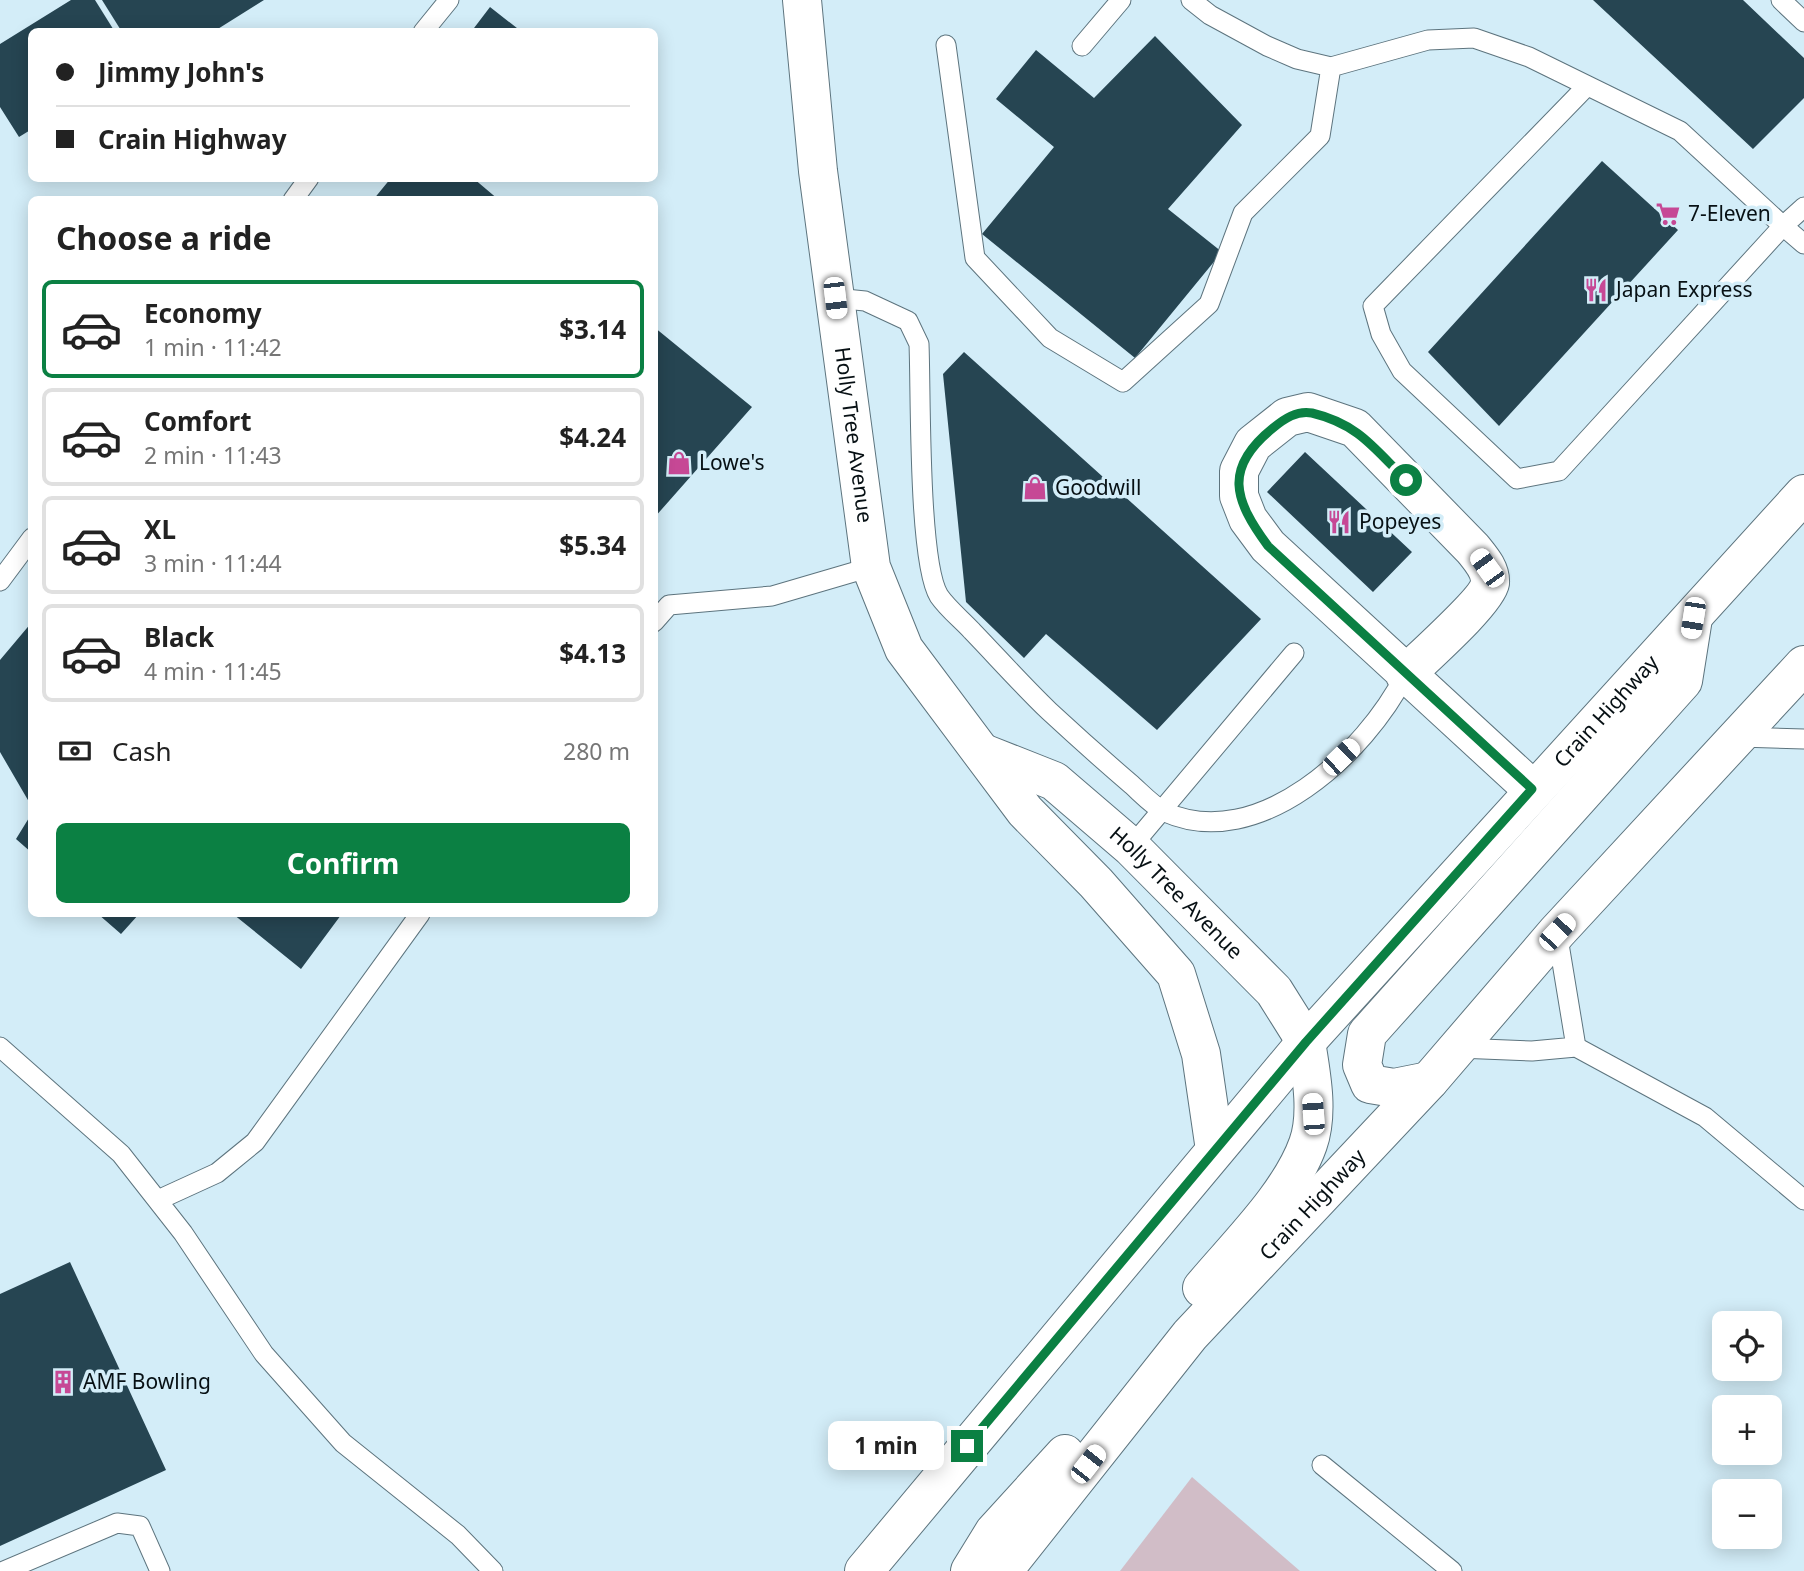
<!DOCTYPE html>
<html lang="en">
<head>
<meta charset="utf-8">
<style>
	:root { --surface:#fff; --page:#f2f2f2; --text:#222; --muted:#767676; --line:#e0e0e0; --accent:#0b8043 }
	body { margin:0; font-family:"Noto Sans",sans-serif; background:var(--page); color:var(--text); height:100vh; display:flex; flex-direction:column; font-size:26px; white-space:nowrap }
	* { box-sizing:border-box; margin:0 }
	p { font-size:23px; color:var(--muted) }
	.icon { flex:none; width:38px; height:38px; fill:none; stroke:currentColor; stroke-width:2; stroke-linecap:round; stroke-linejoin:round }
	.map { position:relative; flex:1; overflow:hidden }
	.drawer { position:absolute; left:28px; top:196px; width:630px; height:721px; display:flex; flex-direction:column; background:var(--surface); border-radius:10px; box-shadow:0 4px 18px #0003 }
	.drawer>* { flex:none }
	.guide { position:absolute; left:28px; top:28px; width:630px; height:154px; border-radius:10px; box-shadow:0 4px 18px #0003; display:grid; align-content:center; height:154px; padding:0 28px; background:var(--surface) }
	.fabs { position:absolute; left:1712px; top:1311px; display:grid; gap:14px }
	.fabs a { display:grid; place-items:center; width:70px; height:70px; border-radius:10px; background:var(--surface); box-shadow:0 4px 18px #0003; font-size:35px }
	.end { position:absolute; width:32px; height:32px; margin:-16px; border:9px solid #0b8043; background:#fff; box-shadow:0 0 0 4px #fff }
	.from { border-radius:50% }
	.bubble { position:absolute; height:49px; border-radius:10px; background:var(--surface); box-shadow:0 4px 18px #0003; font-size:23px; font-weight:700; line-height:49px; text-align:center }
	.car { position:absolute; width:21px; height:42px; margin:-21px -10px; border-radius:9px; box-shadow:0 0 5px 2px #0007; background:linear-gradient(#fff 24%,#345 0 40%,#fff 0 76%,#345 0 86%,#fff 0) }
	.guide b { display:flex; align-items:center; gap:24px; height:66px; font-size:26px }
	.guide b+b { border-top:2px solid var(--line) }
	.guide i { width:18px; height:18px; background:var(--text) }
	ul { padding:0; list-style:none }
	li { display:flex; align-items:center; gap:21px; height:98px; margin:0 14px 10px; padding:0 14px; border:4px solid var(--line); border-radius:10px }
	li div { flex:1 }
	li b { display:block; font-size:26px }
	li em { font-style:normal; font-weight:700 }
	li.active { border-color:var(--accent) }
	li>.icon { width:63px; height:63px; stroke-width:1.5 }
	h2 { padding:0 28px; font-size:32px; line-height:84px }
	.pay { display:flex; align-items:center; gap:18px; height:77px; padding:0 28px; font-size:26px }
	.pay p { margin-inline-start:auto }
	.primary-button { display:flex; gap:14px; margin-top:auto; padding:14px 28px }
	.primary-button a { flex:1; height:80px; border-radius:10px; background:var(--accent); color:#fff; font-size:28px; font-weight:700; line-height:80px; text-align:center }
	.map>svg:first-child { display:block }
	.green { fill:#d1bdc7 }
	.building { fill:#264552 }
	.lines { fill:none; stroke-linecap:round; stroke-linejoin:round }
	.service-casing { stroke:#5d747e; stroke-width:21 }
	.minor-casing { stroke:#5d747e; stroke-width:40 }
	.tertiary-casing { stroke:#5d747e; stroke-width:40 }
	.trunk-casing { stroke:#5d747e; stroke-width:40 }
	.service { stroke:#fff; stroke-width:19 }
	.minor { stroke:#fff; stroke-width:38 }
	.tertiary { stroke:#fff; stroke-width:38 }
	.trunk { stroke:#fff; stroke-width:38 }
	.route { stroke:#0b8043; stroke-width:9 }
	.labels { text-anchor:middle; stroke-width:7; stroke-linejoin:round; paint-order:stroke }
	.poi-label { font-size:21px; fill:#071014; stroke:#d3edf8; text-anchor:start }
	.street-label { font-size:21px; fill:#071014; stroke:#d3edf8 }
</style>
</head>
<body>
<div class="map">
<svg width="1804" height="1571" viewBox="0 0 1804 1571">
	<rect width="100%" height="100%" fill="#d3edf8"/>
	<!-- green -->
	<path class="green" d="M1192,1477L1300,1571H1120Z"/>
	<!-- building -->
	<path class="building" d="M71,0H95L115,32H32V129L19,137L0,107V44Z
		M102,0H264L213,32H122Z
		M1593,0H1743L1804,58V98L1753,149Z
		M490,7L522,32H471Z
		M1155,36L1242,125L1168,209L1222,252L1135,358L982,234L1054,147L996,99L1036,50L1094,98Z
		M1602,161L1678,230L1499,426L1428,352Z
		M391,178H473L499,200H373Z
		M654,327L752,407L654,518Z
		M964,352L1261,619L1157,730L1046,634L1024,658L966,602L943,374Z
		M1305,452L1412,552L1373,592L1267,492Z
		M32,622V807L0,752V660Z
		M32,813V853L16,839Z
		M98,914H139L121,934Z
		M233,914H339L341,915L301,969Z
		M70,1262L166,1470L0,1546V1294Z"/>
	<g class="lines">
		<!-- service casing -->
		<g class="service-casing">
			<path id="service" d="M1191,0L1210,15L1267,46L1297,59L1331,67L1428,40L1474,38L1529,57L1680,131L1783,226L1559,471L1517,479L1402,371L1381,334L1373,306L1587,86
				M1781,0L1804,22
				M423,32L449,0
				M946,45L975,258L1050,338L1123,382L1209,304L1243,213L1320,136L1331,67
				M1082,46L1121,0
				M293,200L309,178
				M1804,207L1783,226L1804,244
				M835,298L865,301L908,321L919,344C921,392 918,562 939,596C948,609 962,620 972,631C998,658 1022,685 1049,711C1076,736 1104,761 1132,785C1142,794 1153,806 1165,812C1259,854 1366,752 1405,675
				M0,581L32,538
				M654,622L669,605L772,596L871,567
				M1739,737L1804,739
				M1131,847L1294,653
				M1557,932L1576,1047
				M0,1047L121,1154L183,1233L264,1354L343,1443L458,1535L493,1571
				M1458,1048L1532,1051L1576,1047L1705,1117L1804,1200
				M158,1200L217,1173L255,1142L420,914
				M1322,1465L1452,1571
				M4,1571L117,1523L140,1526L160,1571"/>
		</g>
		<!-- minor casing -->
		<g class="minor-casing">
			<path id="minor" d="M1405,675C1421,659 1487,601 1490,583C1491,570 1481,559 1473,549L1355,428L1308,412L1287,417L1253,444L1239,471V496L1248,519L1268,546L1532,789"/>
		</g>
		<!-- tertiary casing -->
		<g class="tertiary-casing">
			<g id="tertiary">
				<path id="s1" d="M802,0L818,171L871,567L904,649L1025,811L1096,883L1176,974L1201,1054L1215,1150"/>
				<path id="s2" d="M983,753L1054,781L1131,847L1274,991L1306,1042"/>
			</g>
		</g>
		<!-- trunk casing -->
		<g class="trunk-casing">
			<g id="trunk">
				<path d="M1429,1081L1394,1088L1370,1084L1362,1065L1367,1034L1683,681L1693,618"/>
				<path d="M1202,1288C1236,1247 1290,1195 1308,1144C1319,1113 1311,1073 1306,1042"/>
				<path id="s3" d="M864,1571L1306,1042L1804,494"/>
				<path d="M970,1571L994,1532L1065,1454"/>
				<path id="s4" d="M1003,1571L1190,1335L1429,1081L1557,932L1804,665"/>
			</g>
		</g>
		<!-- service -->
		<use href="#service" class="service"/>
		<!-- minor -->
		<use href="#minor" class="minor"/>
		<!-- tertiary -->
		<use href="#tertiary" class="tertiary"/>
		<!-- trunk -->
		<use href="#trunk" class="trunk"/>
	</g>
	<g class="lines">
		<!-- route -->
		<path class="route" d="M967,1446L1306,1042L1532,789L1268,546C1234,500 1223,468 1273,428C1284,419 1297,410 1312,413C1358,424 1374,448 1406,480"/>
	</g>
	<!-- icons -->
	<defs>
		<g id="supermarket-bare" transform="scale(1.89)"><path d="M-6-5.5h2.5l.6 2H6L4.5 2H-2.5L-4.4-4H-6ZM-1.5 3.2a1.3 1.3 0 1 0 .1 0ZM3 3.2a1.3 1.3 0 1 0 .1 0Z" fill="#c64895" stroke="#d3edf8" stroke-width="2.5" paint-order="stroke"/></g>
		<g id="restaurant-bare" transform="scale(1.89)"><path d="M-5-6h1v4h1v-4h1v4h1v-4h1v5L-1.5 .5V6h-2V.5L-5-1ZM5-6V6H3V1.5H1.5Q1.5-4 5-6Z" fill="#c64895" stroke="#d3edf8" stroke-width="2.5" paint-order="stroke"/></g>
		<g id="shop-bare" transform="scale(1.89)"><path d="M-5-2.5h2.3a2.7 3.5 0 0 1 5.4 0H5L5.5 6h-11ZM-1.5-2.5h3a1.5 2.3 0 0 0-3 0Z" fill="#c64895" stroke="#d3edf8" stroke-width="2.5" paint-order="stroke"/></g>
		<g id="building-bare" transform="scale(1.89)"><path d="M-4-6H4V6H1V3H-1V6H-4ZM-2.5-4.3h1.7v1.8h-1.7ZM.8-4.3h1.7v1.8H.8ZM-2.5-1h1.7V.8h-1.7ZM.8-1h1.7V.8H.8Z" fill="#c64895" stroke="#d3edf8" stroke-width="2.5" paint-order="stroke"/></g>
	</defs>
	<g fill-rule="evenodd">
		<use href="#supermarket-bare" x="1668" y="214"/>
		<use href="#restaurant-bare" x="1596" y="290"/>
		<use href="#shop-bare" x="679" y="463"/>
		<use href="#shop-bare" x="1035" y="488"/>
		<use href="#restaurant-bare" x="1339" y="522"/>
		<use href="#building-bare" x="63" y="1382"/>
	</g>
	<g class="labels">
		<!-- poi labels -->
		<g class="poi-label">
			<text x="1688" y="221">7-Eleven</text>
			<text x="1616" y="297">Japan Express</text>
			<text x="699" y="470">Lowe's</text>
			<text x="1055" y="495">Goodwill</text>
			<text x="1359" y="529">Popeyes</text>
			<text x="83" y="1389">AMF Bowling</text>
		</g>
		<!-- street labels -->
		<g class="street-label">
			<text dy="7" stroke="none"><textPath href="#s1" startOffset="438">Holly Tree Avenue</textPath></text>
			<text dy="7" stroke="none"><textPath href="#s3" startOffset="1136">Crain Highway</textPath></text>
			<text dy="7" stroke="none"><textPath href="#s2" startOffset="242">Holly Tree Avenue</textPath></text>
			<text dy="7" stroke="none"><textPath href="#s4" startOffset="480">Crain Highway</textPath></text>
		</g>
	</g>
</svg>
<div class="fabs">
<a><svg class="icon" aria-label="locate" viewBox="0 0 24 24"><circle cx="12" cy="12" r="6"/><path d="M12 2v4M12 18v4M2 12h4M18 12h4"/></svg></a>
<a>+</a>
<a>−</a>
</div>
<i class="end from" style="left:1406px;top:480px"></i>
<i class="end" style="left:967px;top:1446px"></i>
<div class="bubble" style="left:828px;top:1421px;width:116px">1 min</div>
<i class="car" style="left:835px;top:298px;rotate:173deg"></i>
<i class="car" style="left:1487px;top:568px;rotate:324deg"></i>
<i class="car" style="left:1693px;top:618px;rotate:189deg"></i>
<i class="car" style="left:1341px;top:757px;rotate:46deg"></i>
<i class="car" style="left:1557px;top:932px;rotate:43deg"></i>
<i class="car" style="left:1313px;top:1114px;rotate:356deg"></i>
<i class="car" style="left:1088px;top:1464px;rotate:38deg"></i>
<div class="guide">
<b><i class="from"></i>Jimmy John's</b>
<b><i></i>Crain Highway</b>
</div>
<section class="drawer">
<h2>Choose a ride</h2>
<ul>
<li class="active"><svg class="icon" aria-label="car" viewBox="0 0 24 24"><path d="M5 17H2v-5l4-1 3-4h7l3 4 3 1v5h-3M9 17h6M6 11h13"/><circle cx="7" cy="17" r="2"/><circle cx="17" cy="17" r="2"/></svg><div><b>Economy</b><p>1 min · 11:42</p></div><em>$3.14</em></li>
<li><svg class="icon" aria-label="car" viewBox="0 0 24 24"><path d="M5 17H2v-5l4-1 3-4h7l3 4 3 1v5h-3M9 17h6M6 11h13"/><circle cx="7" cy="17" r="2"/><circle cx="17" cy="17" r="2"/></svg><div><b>Comfort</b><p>2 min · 11:43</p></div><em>$4.24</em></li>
<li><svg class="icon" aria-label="car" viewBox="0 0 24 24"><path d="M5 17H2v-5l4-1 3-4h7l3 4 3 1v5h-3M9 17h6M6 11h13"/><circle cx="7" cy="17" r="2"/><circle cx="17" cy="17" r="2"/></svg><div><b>XL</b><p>3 min · 11:44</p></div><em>$5.34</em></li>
<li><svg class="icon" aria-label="car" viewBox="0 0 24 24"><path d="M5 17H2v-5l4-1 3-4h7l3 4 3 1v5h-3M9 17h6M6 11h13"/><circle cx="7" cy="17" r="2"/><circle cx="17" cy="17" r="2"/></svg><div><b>Black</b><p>4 min · 11:45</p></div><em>$4.13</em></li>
</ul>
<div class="pay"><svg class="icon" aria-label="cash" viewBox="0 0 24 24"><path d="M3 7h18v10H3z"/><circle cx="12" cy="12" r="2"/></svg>Cash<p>280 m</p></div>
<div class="primary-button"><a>Confirm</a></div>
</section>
</div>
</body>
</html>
